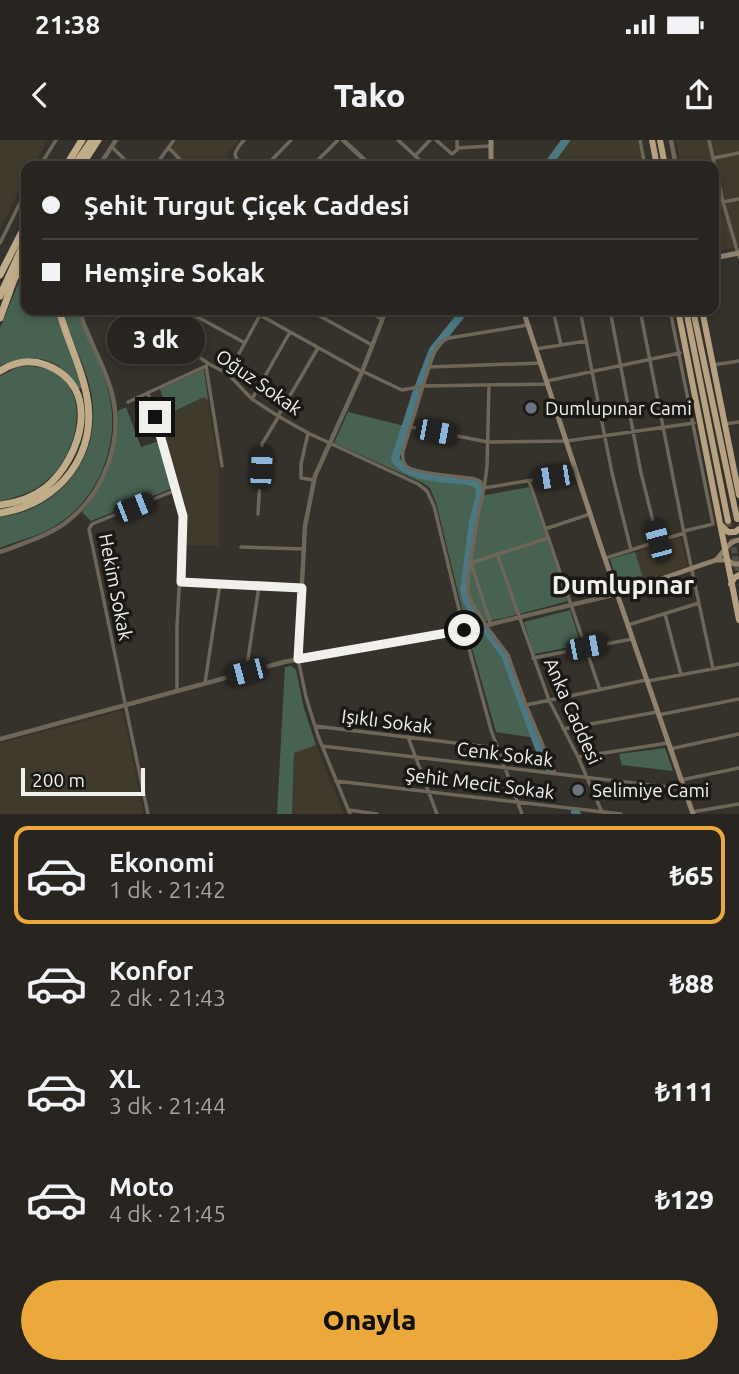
<!DOCTYPE html>
<html lang="tr">
<head>
<meta charset="utf-8">
<style>
	:root { --surface:#282520; --page:#34312d; --text:#f1f3f6; --muted:#a5a5a5; --line:#44423e; --accent:#eca93b }
	body { margin:0; font-family:Ubuntu,sans-serif; background:var(--page); color:var(--text); height:100vh; display:flex; flex-direction:column; font-size:26px; white-space:nowrap }
	* { box-sizing:border-box; margin:0 }
	p { font-size:23px; color:var(--muted) }
	.icon { flex:none; width:38px; height:38px; fill:none; stroke:currentColor; stroke-width:2; stroke-linecap:round; stroke-linejoin:round }
	.map { position:relative; height:674px; overflow:hidden }
	.details { display:flex; flex-direction:column; background:var(--surface); flex:1 }
	.details>* { flex:none }
	.top-card { position:absolute; left:21px; top:21px; width:698px; height:154px; border-radius:14px; box-shadow:0 4px 10px #0003,0 0 0 2px var(--line); display:grid; align-content:center; height:154px; padding:0 21px; background:var(--surface) }
	.scale { position:absolute; left:21px; bottom:18px; width:124px; box-sizing:border-box; padding-left:7px; border:4px solid #f2f0ec; border-top:0; font-size:19px; line-height:24px; white-space:nowrap; color:#f2f0ec; -webkit-text-stroke:5px #1b1916; paint-order:stroke }
	.end { position:absolute; width:32px; height:32px; margin:-16px; border:9px solid #f2f0ec; background:#111; box-shadow:0 0 0 4px #111 }
	.from { border-radius:50% }
	.bubble { position:absolute; height:49px; border-radius:24px; background:var(--surface); box-shadow:0 4px 10px #0003,0 0 0 2px var(--line); font-size:23px; font-weight:800; line-height:49px; text-align:center }
	.car { position:absolute; width:21px; height:42px; margin:-21px -10px; border-radius:9px; box-shadow:0 0 5px 2px #0007; background:linear-gradient(#222 24%,#8ab4d8 0 40%,#222 0 76%,#8ab4d8 0 86%,#222 0) }
	.top-card b { display:flex; align-items:center; gap:24px; height:66px; font-size:26px }
	.top-card b+b { border-top:2px solid var(--line) }
	.top-card i { width:18px; height:18px; background:var(--text) }
	ul { padding:12px 0 0; list-style:none }
	li { display:flex; align-items:center; gap:21px; height:98px; margin:0 14px 10px; padding:0 7px; border:4px solid transparent; border-radius:14px }
	li div { flex:1 }
	li b { display:block; font-size:26px }
	li em { font-style:normal; font-weight:800 }
	li.current { border-color:var(--accent) }
	li>.icon { width:63px; height:63px; stroke-width:1.5 }
	.primary-button { display:flex; gap:14px; margin-top:auto; padding:14px 21px }
	.primary-button a { flex:1; height:80px; border-radius:42px; background:var(--accent); color:#111; font-size:28px; font-weight:800; line-height:80px; text-align:center }
	.status { display:flex; justify-content:space-between; align-items:center; height:49px; padding:0 35px; background:var(--surface); direction:ltr }
	.status svg { height:19px; fill:currentColor }
	header { display:flex; justify-content:space-between; align-items:center; height:91px; padding:0 21px; background:var(--surface); font-size:32px; font-weight:800 }
	.map>svg:first-child { display:block }
	.built { fill:#403a2d }
	.green { fill:#476251 }
	.lines { fill:none; stroke-linecap:round; stroke-linejoin:round }
	.river { stroke:#4b7883; stroke-width:8 }
	.trunk-tunnel { stroke:#514e48; stroke-width:6; stroke-dasharray:6 3; stroke-linecap:butt }
	.minor { stroke:#6e6658; stroke-width:3.5 }
	.tertiary { stroke:#6e6658; stroke-width:4.5 }
	.secondary { stroke:#90826d; stroke-width:5 }
	.trunk { stroke:#b6a283; stroke-width:6 }
	.motorway { stroke:#c1ac8a; stroke-width:7 }
	.route { stroke:#f2f0ec; stroke-width:9 }
	.worship-dot { fill:#6b7280; stroke:#1b1916; stroke-width:2.5 }
	.labels { text-anchor:middle; stroke-width:7; stroke-linejoin:round; paint-order:stroke }
	.street-label { font-size:19px; fill:#f2f0ec; stroke:#1b1916 }
	.poi-label { font-size:19px; fill:#f2f0ec; stroke:#1b1916; text-anchor:start }
	.district-label { font-size:26px; font-weight:bold; fill:#f2f0ec; stroke:#1b1916 }
</style>
</head>
<body>
<div class="status"><b>21:38</b><svg viewBox="0 0 49 12"><path d="M0 12V9h3v3zM5 12V6h3v6zM10 12V3h3v9zM15 12V0h3v12zM26 1h20v11H26zM47 4h2v5h-2z"/></svg></div>
<header><svg class="icon" aria-label="back" viewBox="0 0 24 24"><path d="M15 5l-7 7 7 7"/></svg>Tako<svg class="icon" aria-label="share" viewBox="0 0 24 24"><path d="M12 15V3M7 8l5-5 5 5M5 13v7h14v-7"/></svg></header>
<div class="map">
<svg width="739" height="674" viewBox="0 0 739 674">
	<rect width="100%" height="100%" fill="#35312b"/>
	<!-- built -->
	<path class="built" d="M0,0H48L33,26H26V37L0,89Z
		M178,0H238L239,1L226,15L238,26H189L172,9Z
		M567,0H638L643,26H548Z
		M676,0H739V106L714,112V26H681Z
		M205,257L208,260L219,329V406L184,405L185,376L160,278Z
		M680,397L688,426L644,441L635,412Z
		M121,571L123,572L144,674H0V603Z
		M316,605L327,633L344,674H292L294,613Z"/>
	<!-- green -->
	<path class="green" d="M26,125V170H55L82,248L78,249C62,217 31,211 0,226V188Z
		M63,170H76C86,196 101,222 108,250C122,300 100,359 55,386C38,397 18,400 0,408V377C62,370 104,314 91,252C85,224 70,198 63,170Z
		M29,226C98,230 83,316 41,345C29,354 14,358 0,361V236L18,227Z
		M204,229L208,260L204,257L160,278L154,262L163,258L160,249Z
		M126,267L141,307L159,301L173,348L91,381L82,372C108,340 118,312 118,271Z
		M348,272L405,286L395,319C409,341 452,336 475,343L479,346L481,356L529,347L568,461L504,478L466,485L436,362L430,348L423,343L334,303Z
		M635,412L644,441L626,446L616,438L610,419Z
		M570,470L581,505L534,514L524,482Z
		M487,491L505,515L535,598L496,592L468,494Z
		M291,526L296,530L304,568L316,605L294,613L292,674H277L285,527Z
		M665,608L673,631L622,625L619,614Z"/>
	<g class="lines">
		<!-- river -->
		<path class="river" d="M547,26L566,0
			M465,170L433,210L417,251L395,319C408,339 446,338 468,341L475,343L479,346L480,356L473,382L464,450L467,461L480,482
			M487,491L505,515L535,598L543,618L550,630
			M575,672L577,674"/>
		<!-- trunk-tunnel -->
		<path class="trunk-tunnel" d="M728,381L739,435"/>
		<!-- minor -->
		<path class="minor" d="M398,0L426,26
			M436,0L452,14L457,10V0
			M640,0L645,26
			M709,0L723,62L739,117
			M112,7L131,26
			M169,8L186,26
			M457,8L490,6
			M415,16L430,0
			M714,18L739,13
			M40,26L56,0
			M155,26L174,0
			M243,26C231,15 234,12 244,0
			M266,26L291,0
			M312,26L338,0
			M413,26L418,19
			M723,62L739,59
			M0,103L26,51
			M100,170L101,172L141,176L209,224L228,234L252,259L278,276L308,293L418,344L427,351L434,366L464,490L491,590L522,674
			M185,170L245,203
			M251,170L362,232
			M309,170L372,205
			M366,170L382,179
			M553,170L561,205
			M580,170L612,333L631,410
			M610,170L641,333L658,401
			M640,170L684,393L713,529
			M670,170L713,384L684,391
			M141,176L150,170
			M536,209L586,201
			M713,225L739,221
			M206,226L222,326
			M429,227L541,223
			M362,231L402,250L424,246L548,244
			M228,234L260,175
			M547,241L680,213
			M489,245L487,327L484,348L477,381L468,439V453L472,463L486,486L508,515L526,565L555,634
			M148,253L183,376L177,486V551
			M252,259L290,192
			M128,262L206,226
			M557,270L598,262
			M278,276L318,208
			M725,284L739,282
			M411,287L488,302L567,301L694,283
			M308,293L301,324V338L314,340
			M529,341L600,550
			M484,348L480,341L475,339C463,337 414,333 407,327C402,322 402,317 403,311L433,214L441,202L449,198L528,185
			M484,348L576,333
			M258,374L262,304L279,276
			M545,389L590,374
			M241,407L304,409
			M497,414L549,560L578,617L602,672
			M606,418L684,393
			M181,442L302,448
			M665,474L681,535
			M491,485L471,423L548,398
			M628,485L699,463
			M533,518L632,499
			M298,519L306,557L318,596L350,674
			M246,532L259,446
			M648,541L739,524
			M205,543L220,444
			M526,565L646,540
			M658,575L739,559
			M315,586L497,608
			M563,589L657,572
			M408,597L437,674
			M322,606L684,649
			M670,609L739,594
			M578,617L668,603
			M681,640L739,628
			M336,641L621,674
			M349,670L377,674
			M692,672L739,664
			M148,674L89,389L92,384L176,350"/>
		<!-- tertiary -->
		<path class="tertiary" d="M343,0L371,26
			M671,0L676,26
			M99,26L116,0
			M0,412C21,404 45,397 64,384C105,354 125,298 111,250C103,222 87,197 79,170
			M298,519L305,386L315,336L362,232L386,170
			M0,599L284,522L483,486L617,454"/>
		<!-- secondary -->
		<path class="secondary" d="M491,26V0
			M714,118L739,113
			M523,170L602,410L693,674
			M716,420C724,413 728,401 739,400
			M617,454L716,420H727L734,424H739"/>
		<!-- trunk -->
		<path class="trunk" d="M652,0L657,26
			M660,0L665,26
			M678,170L739,480
			M686,170L728,381
			M693,170L737,379
			M702,170L739,355
			M721,385L728,392H735L739,389
			M731,444L734,438L739,435"/>
		<!-- motorway -->
		<path class="motorway" d="M66,26L82,0
			M74,26L92,0
			M81,26L98,0
			M0,135L26,84
			M0,156L26,99
			M0,178L13,142L26,113
			M0,231C14,222 30,219 46,225C103,246 82,318 45,348C32,358 16,363 0,365
			M0,373C60,364 100,313 86,252C80,224 66,197 59,170"/>
	</g>
	<g class="lines">
		<!-- route -->
		<path class="route" d="M155,277L183,376L181,442L302,448L298,519L464,490"/>
	</g>
	<!-- markers -->
	<g class="worship-dot">
		<circle cx="531" cy="268" r="7"/>
		<circle cx="578" cy="650" r="7"/>
	</g>
	<g class="labels">
		<!-- street labels -->
		<g class="street-label">
			<text transform="translate(259 242) rotate(35)" y="7">Oğuz Sokak</text>
			<text transform="translate(116 447) rotate(79)" y="7">Hekim Sokak</text>
			<text transform="translate(573 571) rotate(66)" y="7">Anka Caddesi</text>
			<text transform="translate(387 581) rotate(7)" y="7">Işıklı Sokak</text>
			<text transform="translate(505 614) rotate(7)" y="7">Cenk Sokak</text>
			<text transform="translate(480 643) rotate(7)" y="7">Şehit Mecit Sokak</text>
		</g>
		<!-- poi labels -->
		<g class="poi-label">
			<text x="545" y="275">Dumlupınar Cami</text>
			<text x="592" y="657">Selimiye Cami</text>
		</g>
		<!-- district labels -->
		<g class="district-label">
			<text x="623" y="454">Dumlupınar</text>
		</g>
	</g>
</svg>
<div class="scale">200 m</div>
<i class="end from" style="left:464px;top:490px"></i>
<i class="end" style="left:155px;top:277px"></i>
<div class="bubble" style="left:107px;top:175px;width:98px">3 dk</div>
<i class="car" style="left:436px;top:292px;rotate:101deg"></i>
<i class="car" style="left:261px;top:328px;rotate:3deg"></i>
<i class="car" style="left:553px;top:337px;rotate:261deg"></i>
<i class="car" style="left:134px;top:367px;rotate:68deg"></i>
<i class="car" style="left:658px;top:401px;rotate:345deg"></i>
<i class="car" style="left:586px;top:507px;rotate:79deg"></i>
<i class="car" style="left:246px;top:532px;rotate:255deg"></i>
<div class="top-card">
<b><i class="from"></i>Şehit Turgut Çiçek Caddesi</b>
<b><i></i>Hemşire Sokak</b>
</div>
</div>
<section class="details">
<ul>
<li class="current"><svg class="icon" aria-label="car" viewBox="0 0 24 24"><path d="M5 17H2v-5l4-1 3-4h7l3 4 3 1v5h-3M9 17h6M6 11h13"/><circle cx="7" cy="17" r="2"/><circle cx="17" cy="17" r="2"/></svg><div><b>Ekonomi</b><p>1 dk · 21:42</p></div><em>₺65</em></li>
<li><svg class="icon" aria-label="car" viewBox="0 0 24 24"><path d="M5 17H2v-5l4-1 3-4h7l3 4 3 1v5h-3M9 17h6M6 11h13"/><circle cx="7" cy="17" r="2"/><circle cx="17" cy="17" r="2"/></svg><div><b>Konfor</b><p>2 dk · 21:43</p></div><em>₺88</em></li>
<li><svg class="icon" aria-label="car" viewBox="0 0 24 24"><path d="M5 17H2v-5l4-1 3-4h7l3 4 3 1v5h-3M9 17h6M6 11h13"/><circle cx="7" cy="17" r="2"/><circle cx="17" cy="17" r="2"/></svg><div><b>XL</b><p>3 dk · 21:44</p></div><em>₺111</em></li>
<li><svg class="icon" aria-label="car" viewBox="0 0 24 24"><path d="M5 17H2v-5l4-1 3-4h7l3 4 3 1v5h-3M9 17h6M6 11h13"/><circle cx="7" cy="17" r="2"/><circle cx="17" cy="17" r="2"/></svg><div><b>Moto</b><p>4 dk · 21:45</p></div><em>₺129</em></li>
</ul>
<div class="primary-button"><a>Onayla</a></div>
</section>
</body>
</html>
